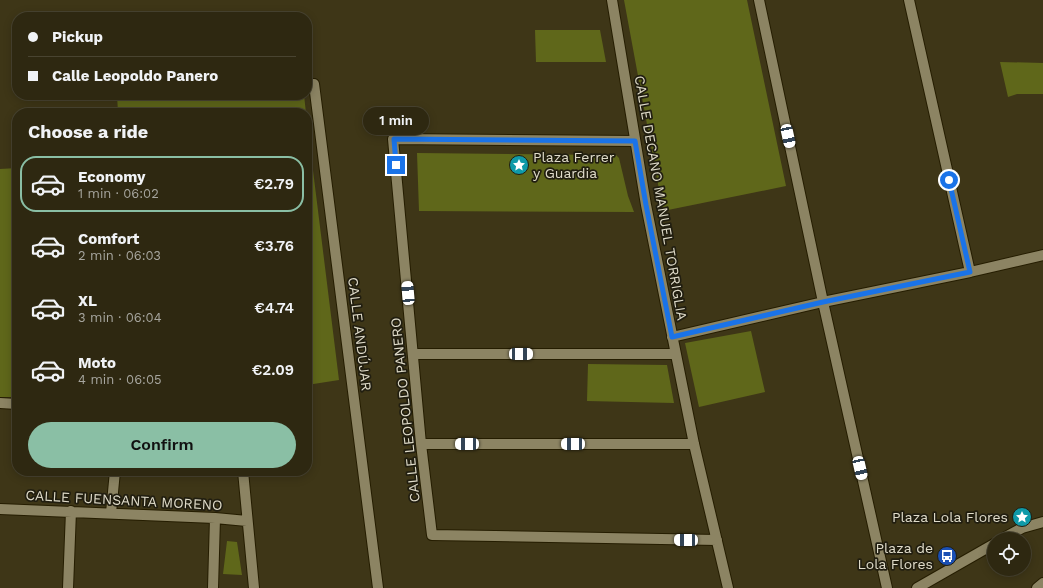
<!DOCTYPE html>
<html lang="en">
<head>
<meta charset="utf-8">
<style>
	:root { --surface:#2e2811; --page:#36301a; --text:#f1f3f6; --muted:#a7a69f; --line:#494431; --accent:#8abfa5 }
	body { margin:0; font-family:"Work Sans",sans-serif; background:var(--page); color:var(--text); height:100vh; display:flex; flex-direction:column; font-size:15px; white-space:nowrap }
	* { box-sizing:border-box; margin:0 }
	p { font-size:13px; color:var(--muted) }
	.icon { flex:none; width:22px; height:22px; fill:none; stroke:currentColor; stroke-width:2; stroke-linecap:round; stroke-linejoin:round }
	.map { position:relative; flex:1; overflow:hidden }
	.side { position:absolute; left:12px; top:108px; width:300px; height:368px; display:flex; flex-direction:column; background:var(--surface); border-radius:16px; box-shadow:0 2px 10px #0003,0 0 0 1px var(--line) }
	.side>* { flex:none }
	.top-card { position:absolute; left:12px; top:12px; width:300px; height:88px; border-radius:16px; box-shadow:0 2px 10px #0003,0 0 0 1px var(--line); display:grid; align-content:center; height:88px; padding:0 16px; background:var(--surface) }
	.buttons { position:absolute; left:987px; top:532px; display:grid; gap:8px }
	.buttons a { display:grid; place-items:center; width:44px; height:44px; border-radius:50%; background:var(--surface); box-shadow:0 2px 10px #0003,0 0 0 1px var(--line); font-size:20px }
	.end { position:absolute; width:18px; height:18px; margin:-9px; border:5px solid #1a73e8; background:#fff; box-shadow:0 0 0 2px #fff }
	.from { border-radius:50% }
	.bubble { position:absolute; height:28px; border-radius:14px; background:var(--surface); box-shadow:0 2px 10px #0003,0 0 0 1px var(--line); font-size:13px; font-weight:600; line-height:28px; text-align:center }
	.car { position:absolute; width:12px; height:24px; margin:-12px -6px; border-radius:5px; box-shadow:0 0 3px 1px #0007; background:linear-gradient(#fff 24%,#345 0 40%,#fff 0 76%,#345 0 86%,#fff 0) }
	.top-card b { display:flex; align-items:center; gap:14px; height:38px; font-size:15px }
	.top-card b+b { border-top:1px solid var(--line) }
	.top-card i { width:10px; height:10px; background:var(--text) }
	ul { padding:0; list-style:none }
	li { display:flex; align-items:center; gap:12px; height:56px; margin:0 8px 6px; padding:0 8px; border:2px solid transparent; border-radius:16px }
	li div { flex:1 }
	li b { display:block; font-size:15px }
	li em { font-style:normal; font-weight:600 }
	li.selected { border-color:var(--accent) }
	li>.icon { width:36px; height:36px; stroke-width:1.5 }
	h2 { padding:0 16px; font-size:18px; line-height:48px }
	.primary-button { display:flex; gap:8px; margin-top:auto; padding:8px 16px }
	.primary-button a { flex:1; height:46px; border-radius:24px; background:var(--accent); color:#111; font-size:16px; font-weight:600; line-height:46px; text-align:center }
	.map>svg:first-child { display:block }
	.green { fill:#5f671a }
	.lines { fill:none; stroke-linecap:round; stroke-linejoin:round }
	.minor-casing { stroke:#251d00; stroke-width:12 }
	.minor { stroke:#8c8463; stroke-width:10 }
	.route { stroke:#1a73e8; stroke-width:5 }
	.labels { text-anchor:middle; stroke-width:3.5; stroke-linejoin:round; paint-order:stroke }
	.poi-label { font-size:14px; fill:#e0dcca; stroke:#211e10; text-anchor:end }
	.street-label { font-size:14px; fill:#e0dcca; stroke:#211e10 }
</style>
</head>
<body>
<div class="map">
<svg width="1043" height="588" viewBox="0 0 1043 588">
	<rect width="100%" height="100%" fill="#3e3617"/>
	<!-- green -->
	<path class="green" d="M624,0H747L786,186L663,211Z
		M535,30H600L606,62H536Z
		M1000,62L1043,63V94H1017L1008,97Z
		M117,95H304L306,113H118Z
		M307,122L339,380L307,385Z
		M417,153L616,155L619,158L628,196L634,212L419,211Z
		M17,168V397H0V169Z
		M751,331L765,392L699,407L685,343Z
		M588,364L667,365L674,403L587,401Z
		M227,541L237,542L242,575L223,574Z"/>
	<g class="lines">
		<!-- minor casing -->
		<g class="minor-casing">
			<path id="minor" d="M612,0L646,205L694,444L728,588
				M759,0L823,302L887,588
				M909,0L970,272
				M314,84L378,588
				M635,141L393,139L421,444L432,535L717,540
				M672,337L823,302L970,272L1043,255
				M413,354H675
				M0,403L17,404
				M421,444H694
				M243,471L254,588
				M0,509L215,518L247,521
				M111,513L115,471
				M1002,539L1022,528L1043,522
				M68,588L71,511
				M213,588L215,518
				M917,588L994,544
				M1037,588L1043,583"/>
		</g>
		<!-- minor -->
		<use href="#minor" class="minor"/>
	</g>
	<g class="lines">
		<!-- route -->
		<path class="route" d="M396,165L394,139L635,141L646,205L672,337L823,302L970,272L949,180"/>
	</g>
	<!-- icons -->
	<defs>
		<g id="sight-disc" transform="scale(1)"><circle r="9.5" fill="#0f9aa8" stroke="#211e10"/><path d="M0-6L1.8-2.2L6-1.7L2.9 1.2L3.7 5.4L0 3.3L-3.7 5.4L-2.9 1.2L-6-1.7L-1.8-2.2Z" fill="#fff"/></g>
		<g id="bus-disc" transform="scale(1)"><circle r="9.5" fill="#1a4fb4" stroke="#211e10"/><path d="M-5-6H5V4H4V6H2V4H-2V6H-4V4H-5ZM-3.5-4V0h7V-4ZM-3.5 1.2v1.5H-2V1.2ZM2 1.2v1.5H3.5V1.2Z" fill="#fff"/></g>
	</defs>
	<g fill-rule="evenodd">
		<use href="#sight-disc" x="519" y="165"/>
		<use href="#sight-disc" x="1022" y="517"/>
		<use href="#bus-disc" x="947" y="556"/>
	</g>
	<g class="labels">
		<!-- poi labels -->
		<g class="poi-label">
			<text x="533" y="162" text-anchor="start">Plaza Ferrer<tspan x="533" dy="16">y Guardia</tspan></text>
			<text x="1008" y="522">Plaza Lola Flores</text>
			<text x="933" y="553">Plaza de<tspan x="933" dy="16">Lola Flores</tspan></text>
		</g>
		<!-- street labels -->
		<g class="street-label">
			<text transform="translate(661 198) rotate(80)" y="5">CALLE DECANO MANUEL TORRIGLIA</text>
			<text transform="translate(360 334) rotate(83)" y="5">CALLE ANDÚJAR</text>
			<text transform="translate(405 410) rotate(-96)" y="5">CALLE LEOPOLDO PANERO</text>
			<text transform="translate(124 500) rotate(3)" y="5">CALLE FUENSANTA MORENO</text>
		</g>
	</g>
</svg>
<div class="buttons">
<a><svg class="icon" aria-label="locate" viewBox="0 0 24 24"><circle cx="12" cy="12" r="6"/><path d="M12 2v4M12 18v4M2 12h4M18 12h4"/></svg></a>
</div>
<i class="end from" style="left:949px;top:180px"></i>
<i class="end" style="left:396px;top:165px"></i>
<div class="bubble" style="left:363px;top:107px;width:66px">1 min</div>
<i class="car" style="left:788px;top:136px;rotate:168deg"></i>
<i class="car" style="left:408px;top:293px;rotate:355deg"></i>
<i class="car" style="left:521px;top:354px;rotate:90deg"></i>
<i class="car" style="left:467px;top:444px;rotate:270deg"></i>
<i class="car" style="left:573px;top:444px;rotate:270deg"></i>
<i class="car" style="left:860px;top:468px;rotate:167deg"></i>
<i class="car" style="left:686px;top:540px;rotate:271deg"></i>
<div class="top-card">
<b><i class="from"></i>Pickup</b>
<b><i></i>Calle Leopoldo Panero</b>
</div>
<section class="side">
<h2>Choose a ride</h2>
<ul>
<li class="selected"><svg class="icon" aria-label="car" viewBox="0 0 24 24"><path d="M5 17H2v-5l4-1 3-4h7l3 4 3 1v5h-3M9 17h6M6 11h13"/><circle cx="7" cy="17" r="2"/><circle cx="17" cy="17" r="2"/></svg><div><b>Economy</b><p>1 min · 06:02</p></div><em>€2.79</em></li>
<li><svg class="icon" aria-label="car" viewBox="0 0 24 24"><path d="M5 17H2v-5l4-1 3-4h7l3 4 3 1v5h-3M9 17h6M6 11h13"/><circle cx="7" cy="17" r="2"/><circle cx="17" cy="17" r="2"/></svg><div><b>Comfort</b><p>2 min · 06:03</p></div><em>€3.76</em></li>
<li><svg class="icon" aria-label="car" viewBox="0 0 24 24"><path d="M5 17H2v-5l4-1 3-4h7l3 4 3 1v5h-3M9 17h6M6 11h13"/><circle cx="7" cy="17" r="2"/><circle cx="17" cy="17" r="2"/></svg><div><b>XL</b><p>3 min · 06:04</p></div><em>€4.74</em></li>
<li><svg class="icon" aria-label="car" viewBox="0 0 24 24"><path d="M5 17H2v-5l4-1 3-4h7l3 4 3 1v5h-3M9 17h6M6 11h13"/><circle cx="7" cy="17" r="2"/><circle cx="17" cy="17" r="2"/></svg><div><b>Moto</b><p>4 min · 06:05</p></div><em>€2.09</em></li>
</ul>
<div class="primary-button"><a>Confirm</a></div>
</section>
</div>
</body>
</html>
